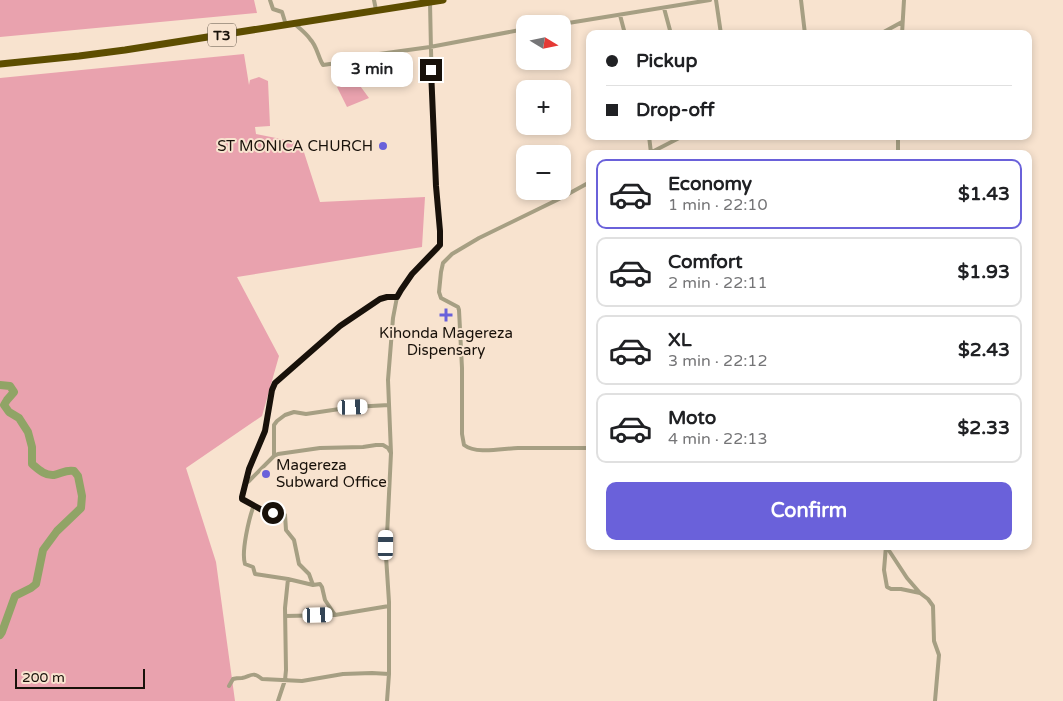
<!DOCTYPE html>
<html lang="en">
<head>
<meta charset="utf-8">
<style>
	:root { --surface:#fff; --page:#f6f6f6; --text:#202124; --muted:#757577; --line:#e0e0e0; --accent:#6a61da }
	body { margin:0; font-family:"Varela Round",sans-serif; background:var(--page); color:var(--text); height:100vh; display:flex; flex-direction:column; font-size:19px; white-space:nowrap }
	* { box-sizing:border-box; margin:0 }
	p { font-size:16px; color:var(--muted) }
	.icon { flex:none; width:28px; height:28px; fill:none; stroke:currentColor; stroke-width:2; stroke-linecap:round; stroke-linejoin:round }
	.map { position:relative; flex:1; overflow:hidden }
	.details { position:absolute; left:586px; top:150px; width:446px; height:400px; display:flex; flex-direction:column; background:var(--surface); border-radius:10px; box-shadow:0 2px 8px #0003 }
	.details>* { flex:none }
	.guide { position:absolute; left:586px; top:30px; width:446px; height:110px; border-radius:10px; box-shadow:0 2px 8px #0003; display:grid; align-content:center; height:110px; padding:0 20px; background:var(--surface) }
	.needle { width:32px; rotate:100deg }
	.controls { position:absolute; left:516px; top:15px; display:grid; gap:10px }
	.controls a { display:grid; place-items:center; width:55px; height:55px; border-radius:10px; background:var(--surface); box-shadow:0 2px 8px #0003; font-size:25px }
	.scale { position:absolute; left:15px; bottom:12px; width:130px; box-sizing:border-box; padding-left:5px; border:2px solid #18110a; border-top:0; font-size:14px; line-height:18px; white-space:nowrap; color:#18110a; -webkit-text-stroke:4px #f8e3cf; paint-order:stroke }
	.end { position:absolute; width:22px; height:22px; margin:-11px; border:6px solid #18110a; background:#fff; box-shadow:0 0 0 2px #fff }
	.from { border-radius:50% }
	.bubble { position:absolute; height:35px; border-radius:10px; background:var(--surface); box-shadow:0 2px 8px #0003; font-size:16px; font-weight:700; line-height:35px; text-align:center }
	.car { position:absolute; width:15px; height:30px; margin:-15px -8px; border-radius:6px; box-shadow:0 0 4px 1px #0007; background:linear-gradient(#fff 24%,#345 0 40%,#fff 0 76%,#345 0 86%,#fff 0) }
	.guide b { display:flex; align-items:center; gap:18px; height:48px; font-size:19px }
	.guide b+b { border-top:1px solid var(--line) }
	.guide i { width:12px; height:12px; background:var(--text) }
	ul { padding:9px 0 0; list-style:none }
	li { display:flex; align-items:center; gap:15px; height:70px; margin:0 10px 8px; padding:0 10px; border:2px solid var(--line); border-radius:10px }
	li div { flex:1 }
	li b { display:block; font-size:19px }
	li em { font-style:normal; font-weight:700 }
	li.on { border-color:var(--accent) }
	li>.icon { width:45px; height:45px; stroke-width:1.5 }
	.primary-button { display:flex; gap:10px; margin-top:auto; padding:10px 20px }
	.primary-button a { flex:1; height:58px; border-radius:10px; background:var(--accent); color:#fff; font-size:20px; font-weight:700; line-height:58px; text-align:center }
	.map>svg:first-child { display:block }
	.green { fill:#e9a2ae }
	.lines { fill:none; stroke-linecap:round; stroke-linejoin:round }
	.river { stroke:#90a466; stroke-width:8 }
	.street { stroke:#a69f83; stroke-width:4 }
	.highway { stroke:#5d4d00; stroke-width:7 }
	.route { stroke:#18110a; stroke-width:6 }
	.poi-dot { fill:#6a61da; stroke:#f8e3cf; stroke-width:2 }
	.labels { text-anchor:middle; stroke-width:4; stroke-linejoin:round; paint-order:stroke }
	.shield { fill:#f8e3cf; stroke:#5b5045; stroke-width:1 }
	.shield-label { font-size:14px; font-weight:bold; fill:#18110a }
	.poi-label { font-size:15px; fill:#18110a; stroke:#f8e3cf; text-anchor:end }
</style>
</head>
<body>
<div class="map">
<svg width="1063" height="701" viewBox="0 0 1063 701">
	<rect width="100%" height="100%" fill="#f8e3cf"/>
	<!-- green -->
	<path class="green" d="M0,0H254L257,13L0,37Z
		M244,54L249,85L250,80L259,77L268,81L270,126L255,127L256,134L301,143L320,202L425,197L422,247L237,277L279,356L262,416L186,468L216,562L235,701H0V78Z
		M355,79L369,98L347,107L337,87Z"/>
	<g class="lines">
		<!-- river -->
		<path class="river" d="M0,385L10,386L14,392L7,400L4,405L9,412L19,418L28,432L32,447V464C38,469 45,476 54,475C61,474 66,469 74,471L78,476L82,496L81,508L57,531L43,550L36,584L31,588L15,596L2,632L0,635"/>
		<!-- street -->
		<path class="street" d="M270,0L273,9L282,12L286,25
			M374,0L376,10
			M716,0L721,34
			M801,0L805,34
			M664,8L671,34
			M620,15L625,34
			M295,24C300,29 306,33 310,39C317,46 318,57 323,65L337,63L372,55L430,47L525,29
			M562,24L710,0
			M880,34L902,22
			M902,34L904,0
			M649,136L651,153
			M898,136V154
			M648,154L683,136
			M590,182L559,199L479,238L452,254L443,263L441,272L439,292L441,298L458,307L459,310L462,368V434L464,445C477,455 504,448 518,448C542,448 566,448 590,448
			M274,456V425L277,421L285,415L294,412L306,414L353,407L389,405
			M246,483L249,481L274,456L278,454L320,448L363,447L376,445H383L388,448L391,453
			M254,505C249,518 241,552 245,564L253,567L255,574L288,579L313,585L320,584L322,587L325,600L335,615
			M886,546L884,570L887,587L891,589H901L920,593L928,599L933,606L934,641L939,655L935,701
			M886,546L907,578L920,593
			M313,585L309,574L299,564L294,540L286,530L285,515L279,511C264,514 255,506 242,499L249,469L265,431L272,390L275,383L340,326L380,299L387,297H397
			M285,616L335,615L389,606
			M229,686L233,679C236,678 239,678 242,678C251,676 253,671 262,679L302,681L343,674L372,673L389,674
			M278,701L285,680L286,670L285,608L288,579
			M387,701L389,674V602L386,556L391,453L388,380L393,318L397,297L401,290L413,274L438,249L440,245L441,241C440,221 437,202 436,183C433,123 431,62 430,2"/>
		<!-- highway -->
		<path class="highway" d="M0,64L79,56L125,50L443,0"/>
	</g>
	<g class="lines">
		<!-- route -->
		<path class="route" d="M273,513L262,510L242,499V497L249,469L265,431L272,390L275,383L340,326L380,299L387,297H397L401,290L412,274L440,245V231L436,186L431,70"/>
	</g>
	<!-- markers -->
	<g class="poi-dot">
		<circle cx="383" cy="146" r="5"/>
		<path d="M443.5 307.5h5v5h5v5h-5v5h-5v-5h-5v-5h5z"/>
		<circle cx="266" cy="474" r="5"/>
	</g>
	<g class="labels">
		<!-- shield labels -->
		<rect class="shield" x="208" y="23.5" width="28" height="23" rx="4"/>
		<g class="shield-label">
			<text x="222" y="40">T3</text>
		</g>
		<!-- poi labels -->
		<g class="poi-label">
			<text x="373" y="151">ST MONICA CHURCH</text>
			<text x="446" y="338" text-anchor="middle">Kihonda Magereza<tspan x="446" dy="17">Dispensary</tspan></text>
			<text x="276" y="470" text-anchor="start">Magereza<tspan x="276" dy="17">Subward Office</tspan></text>
		</g>
	</g>
</svg>
<div class="controls">
<a><svg class="needle" viewBox="-14 -14 28 28"><path d="M0-13l5 13h-10z" fill="#e53935"/><path d="M0 13l5-13h-10z" fill="#757577"/></svg></a>
<a>+</a>
<a>−</a>
</div>
<div class="scale">200 m</div>
<i class="end from" style="left:273px;top:513px"></i>
<i class="end" style="left:431px;top:70px"></i>
<div class="bubble" style="left:331px;top:52px;width:82px">3 min</div>
<i class="car" style="left:353px;top:407px;rotate:88deg"></i>
<i class="car" style="left:386px;top:545px;rotate:1deg"></i>
<i class="car" style="left:318px;top:615px;rotate:88deg"></i>
<div class="guide">
<b><i class="from"></i>Pickup</b>
<b><i></i>Drop-off</b>
</div>
<section class="details">
<ul>
<li class="on"><svg class="icon" aria-label="car" viewBox="0 0 24 24"><path d="M5 17H2v-5l4-1 3-4h7l3 4 3 1v5h-3M9 17h6M6 11h13"/><circle cx="7" cy="17" r="2"/><circle cx="17" cy="17" r="2"/></svg><div><b>Economy</b><p>1 min · 22:10</p></div><em>$1.43</em></li>
<li><svg class="icon" aria-label="car" viewBox="0 0 24 24"><path d="M5 17H2v-5l4-1 3-4h7l3 4 3 1v5h-3M9 17h6M6 11h13"/><circle cx="7" cy="17" r="2"/><circle cx="17" cy="17" r="2"/></svg><div><b>Comfort</b><p>2 min · 22:11</p></div><em>$1.93</em></li>
<li><svg class="icon" aria-label="car" viewBox="0 0 24 24"><path d="M5 17H2v-5l4-1 3-4h7l3 4 3 1v5h-3M9 17h6M6 11h13"/><circle cx="7" cy="17" r="2"/><circle cx="17" cy="17" r="2"/></svg><div><b>XL</b><p>3 min · 22:12</p></div><em>$2.43</em></li>
<li><svg class="icon" aria-label="car" viewBox="0 0 24 24"><path d="M5 17H2v-5l4-1 3-4h7l3 4 3 1v5h-3M9 17h6M6 11h13"/><circle cx="7" cy="17" r="2"/><circle cx="17" cy="17" r="2"/></svg><div><b>Moto</b><p>4 min · 22:13</p></div><em>$2.33</em></li>
</ul>
<div class="primary-button"><a>Confirm</a></div>
</section>
</div>
</body>
</html>
